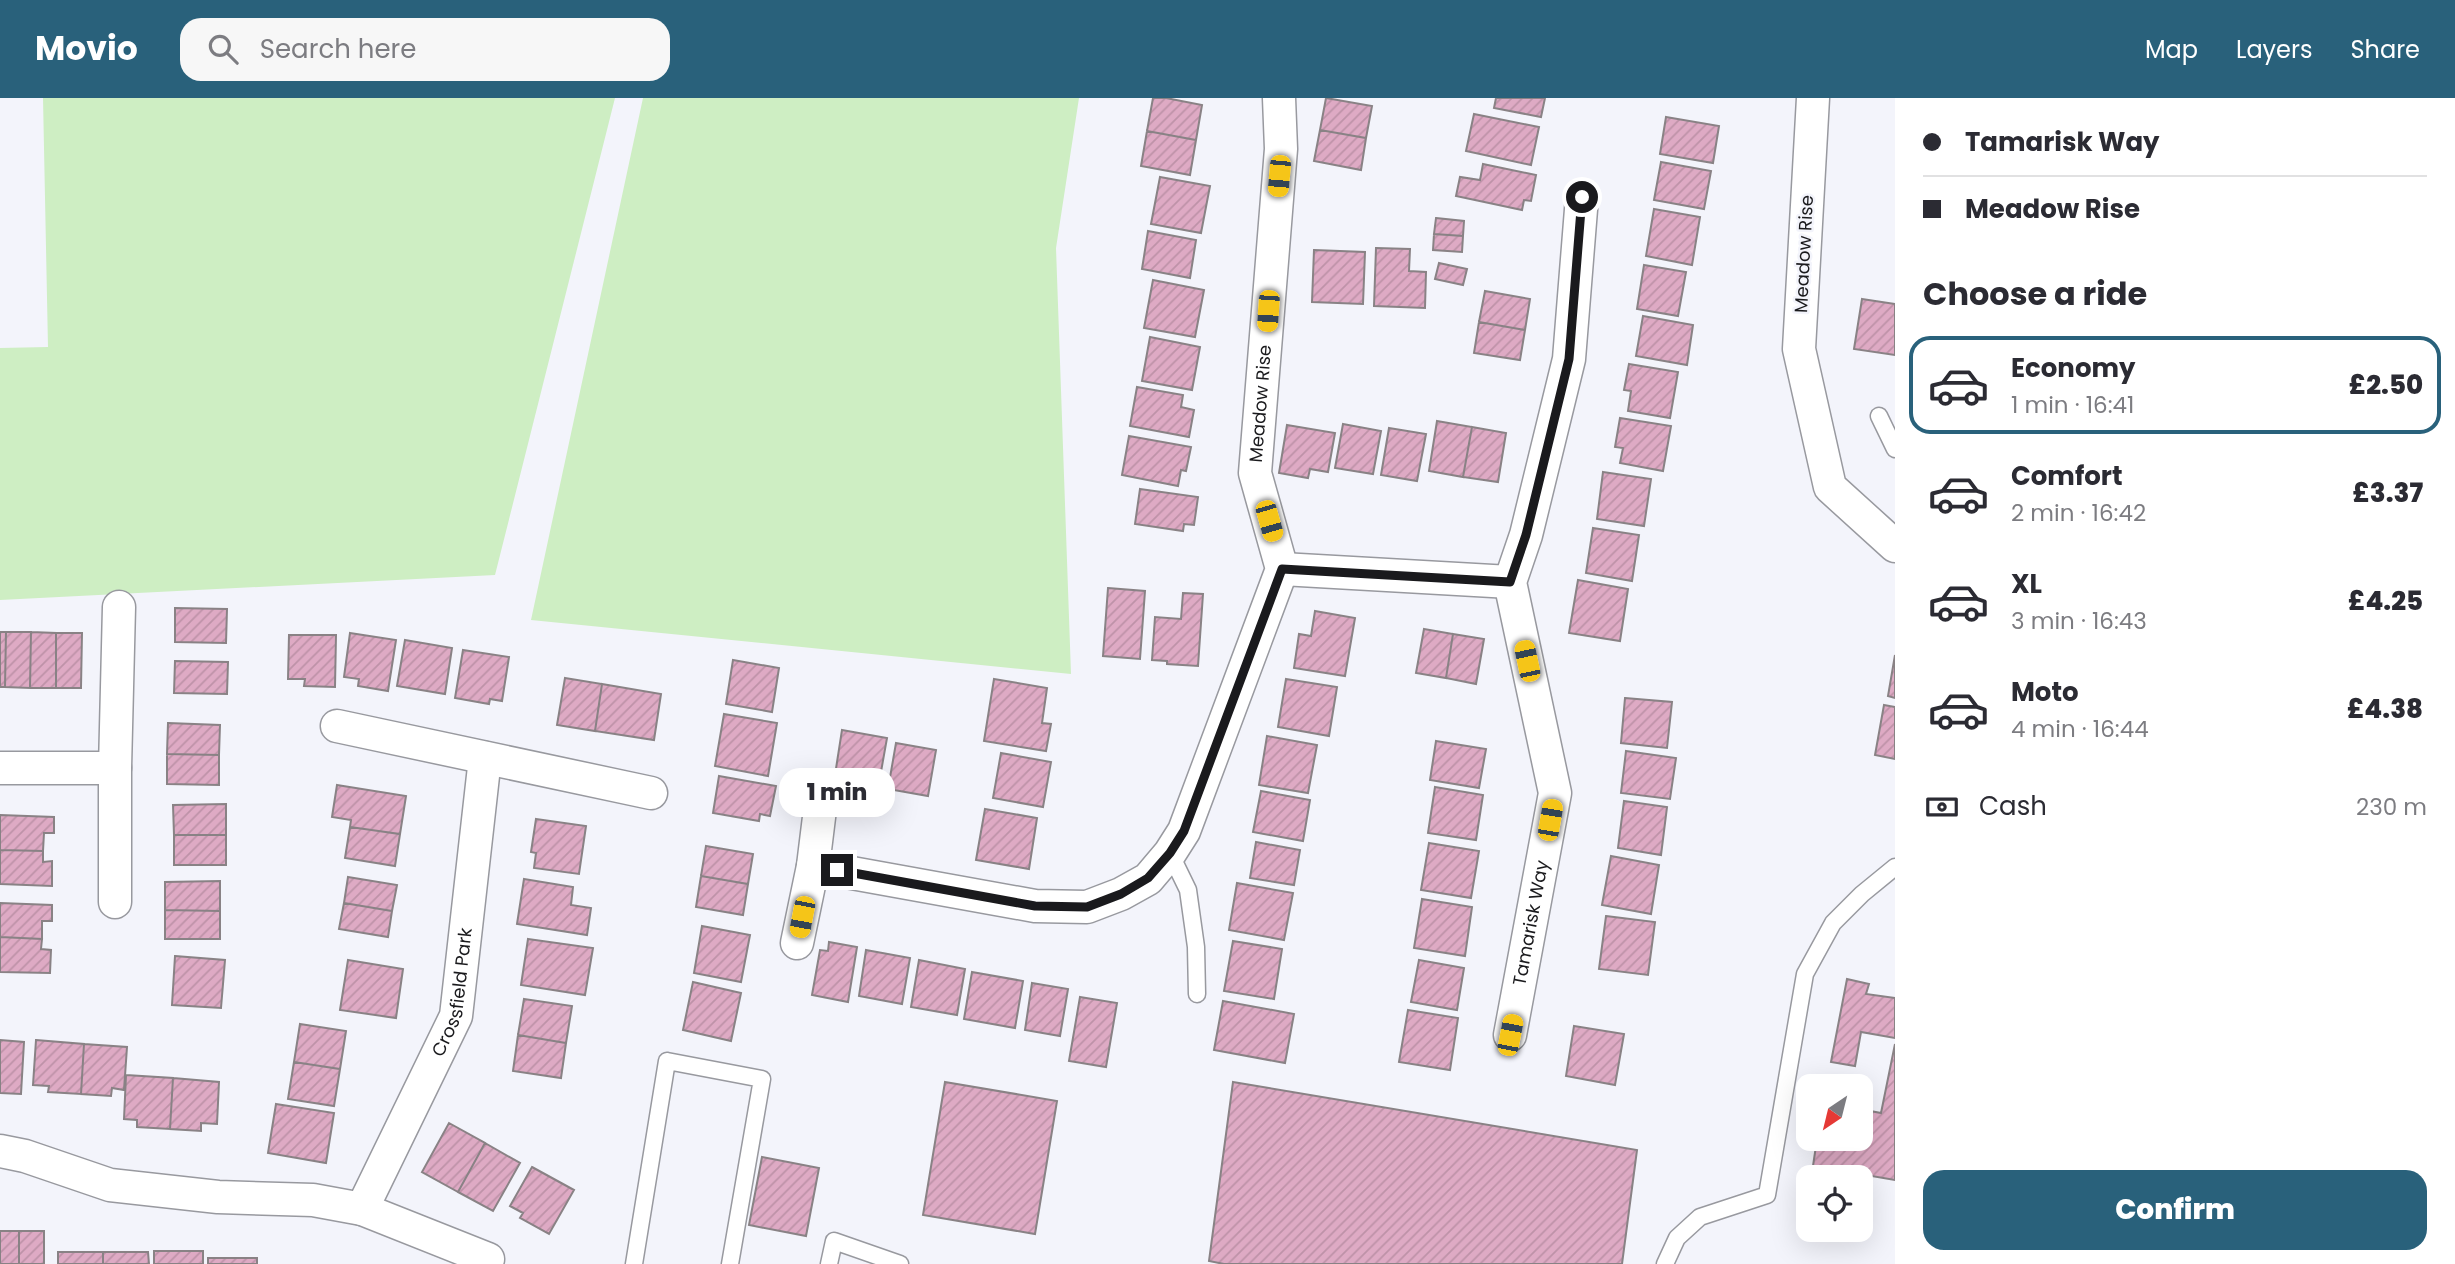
<!DOCTYPE html>
<html lang="en">
<head>
<meta charset="utf-8">
<style>
	:root { --surface:#fff; --page:#f7f7f7; --text:#2b2b33; --muted:#7c7c81; --line:#e1e1e2; --accent:#29617b }
	body { margin:0; font-family:Poppins,sans-serif; background:var(--page); color:var(--text); height:100vh; display:flex; flex-direction:column; font-size:26px; white-space:nowrap }
	* { box-sizing:border-box; margin:0 }
	p { font-size:23px; color:var(--muted) }
	.icon { flex:none; width:38px; height:38px; fill:none; stroke:currentColor; stroke-width:2; stroke-linecap:round; stroke-linejoin:round }
	.map { position:relative; flex:1; overflow:hidden }
	.panel { display:flex; flex-direction:column; background:var(--surface); width:560px }
	.panel>* { flex:none }
	.guide { display:grid; align-content:center; height:154px; padding:0 28px; background:var(--surface) }
	.needle { width:46px; rotate:215deg }
	.controls { position:absolute; left:1796px; top:976px; display:grid; gap:14px }
	.controls a { display:grid; place-items:center; width:77px; height:77px; border-radius:14px; background:var(--surface); box-shadow:0 7px 28px #0002; font-size:35px }
	.end { position:absolute; width:32px; height:32px; margin:-16px; border:9px solid #1a1a1d; background:#fff; box-shadow:0 0 0 4px #fff }
	.from { border-radius:50% }
	.bubble { position:absolute; height:49px; border-radius:21px; background:var(--surface); box-shadow:0 7px 28px #0002; font-size:23px; font-weight:800; line-height:49px; text-align:center }
	.car { position:absolute; width:21px; height:42px; margin:-21px -10px; border-radius:9px; box-shadow:0 0 5px 2px #0007; background:linear-gradient(#f5c518 24%,#345 0 40%,#f5c518 0 76%,#345 0 86%,#f5c518 0) }
	.guide b { display:flex; align-items:center; gap:24px; height:66px; font-size:26px }
	.guide b+b { border-top:2px solid var(--line) }
	.guide i { width:18px; height:18px; background:var(--text) }
	ul { padding:0; list-style:none }
	li { display:flex; align-items:center; gap:21px; height:98px; margin:0 14px 10px; padding:0 14px; border:4px solid transparent; border-radius:21px }
	li div { flex:1 }
	li b { display:block; font-size:26px }
	li em { font-style:normal; font-weight:800 }
	li.on { border-color:var(--accent) }
	li>.icon { width:63px; height:63px; stroke-width:1.5 }
	h2 { padding:0 28px; font-size:32px; line-height:84px }
	.pay { display:flex; align-items:center; gap:18px; height:77px; padding:0 28px; font-size:26px }
	.pay p { margin-inline-start:auto }
	.button { display:flex; gap:14px; margin-top:auto; padding:14px 28px }
	.button a { flex:1; height:80px; border-radius:21px; background:var(--accent); color:#fff; font-size:28px; font-weight:800; line-height:80px; text-align:center }
	header { display:flex; align-items:center; gap:42px; box-sizing:border-box; height:98px; padding:0 35px; background:var(--accent); color:#fff }
	header strong { font-size:33px }
	nav { display:flex; gap:38px; margin-inline-start:auto; font-size:24px }
	.search { width:490px; height:63px; background:var(--page); display:flex; align-items:center; gap:18px; box-sizing:border-box; padding:0 24px; border-radius:21px; color:var(--muted); font-size:26px }
	main { display:flex; flex:1; min-height:0 }
	.map>svg:first-child { display:block }
	.green { fill:#ceeec3 }
	.building { fill:url(#building-hatch); stroke:#898285; stroke-width:2 }
	.lines { fill:none; stroke-linecap:round; stroke-linejoin:round }
	.service-casing { stroke:#98999f; stroke-width:19 }
	.minor-casing { stroke:#98999f; stroke-width:35 }
	.service { stroke:#fff; stroke-width:16 }
	.minor { stroke:#fff; stroke-width:32 }
	.route { stroke:#1a1a1d; stroke-width:9 }
	.labels { text-anchor:middle; stroke-width:5; stroke-linejoin:round; paint-order:stroke }
	.street-label { font-size:18px; fill:#1a1a1d; stroke:#f3f4fb }
</style>
</head>
<body>
<header>
<strong>Movio</strong>
<div class="search"><svg class="icon" aria-label="search" viewBox="0 0 24 24"><circle cx="10" cy="10" r="6"/><path d="M15 15l6 6"/></svg>Search here</div>
<nav><a>Map</a><a>Layers</a><a>Share</a></nav>
</header>
<main>
<div class="map">
<svg width="1895" height="1166" viewBox="0 0 1895 1166">
	<defs>
		<pattern id="building-hatch" width="6" height="6" patternUnits="userSpaceOnUse" patternTransform="scale(1.75)"><rect width="6" height="6" fill="#deaac4"/><path d="M-1 1l2-2M0 6l6-6M5 7l2-2" fill="none" stroke="#be92a8"/></pattern>
	</defs>
	<rect width="100%" height="100%" fill="#f3f4fb"/>
	<!-- green -->
	<path class="green" d="M43,0H615L495,477L0,502V250L48,249Z
		M643,0H1079L1056,150L1071,576L531,522Z"/>
	<!-- building -->
	<path class="building" d="M1153,0H1166L1202,7L1196,42L1147,33Z
		M1326,0L1372,8L1366,40L1320,32Z
		M1496,0H1545L1541,19L1494,10Z
		M1474,16L1539,29L1531,67L1466,53Z
		M1666,19L1719,28L1713,65L1660,56Z
		M1320,32L1366,40L1361,72L1314,63Z
		M1147,33L1196,42L1190,77L1141,68Z
		M1661,64L1711,73L1704,111L1654,102Z
		M1483,66L1536,77L1531,103L1524,102L1522,112L1456,98L1460,79L1480,82Z
		M1160,79L1210,88L1201,135L1151,126Z
		M1654,111L1700,119L1692,167L1646,158Z
		M1436,120L1464,123L1463,138L1434,136Z
		M1148,133L1196,142L1190,180L1142,171Z
		M1434,136L1463,138L1462,154L1433,152Z
		M1376,150L1410,151L1409,173L1426,174L1425,210L1374,208Z
		M1314,152L1365,154L1363,206L1312,204Z
		M1439,165L1467,171L1463,187L1435,181Z
		M1644,167L1686,174L1678,218L1637,211Z
		M1153,182L1204,192L1195,239L1144,230Z
		M1485,193L1530,201L1525,232L1479,224Z
		M1862,201L1895,206V257L1854,251Z
		M1643,218L1693,227L1687,267L1636,258Z
		M1479,224L1525,232L1520,262L1474,255Z
		M1150,239L1200,249L1192,292L1142,283Z
		M1629,266L1678,274L1670,320L1628,313L1631,293L1624,292Z
		M1137,289L1183,297L1181,309L1194,312L1189,339L1130,328Z
		M1620,320L1671,328L1663,373L1620,365L1623,350L1615,349Z
		M1437,323L1472,329L1463,379L1429,373Z
		M1343,326L1381,333L1373,376L1335,370Z
		M1287,327L1335,335L1328,374L1310,371L1308,380L1279,375Z
		M1472,329L1506,335L1498,384L1463,379Z
		M1389,330L1426,336L1417,383L1381,377Z
		M1129,338L1191,349L1186,373L1181,372L1178,388L1122,377Z
		M1603,374L1651,381L1644,428L1597,421Z
		M1140,391L1198,399L1194,427L1184,426L1183,433L1135,426Z
		M1593,430L1639,437L1632,483L1586,475Z
		M1578,482L1628,491L1620,543L1569,535Z
		M1108,490L1145,493L1140,561L1103,558Z
		M1183,495L1203,496L1198,568L1167,566V563L1152,562L1155,519L1181,521Z
		M175,510L227,511L226,545L175,544Z
		M1315,513L1355,520L1345,578L1294,570L1299,536L1311,538Z
		M1424,531L1453,536L1446,580L1416,575Z
		M0,534H6L5,589H0Z
		M6,534H31L30,590L5,589Z
		M31,534L56,535V590H30Z
		M56,535H82L81,590H56Z
		M350,535L396,542L388,593L358,588L359,581L344,579Z
		M1453,536L1484,541L1476,586L1446,580Z
		M289,537H336L335,589L304,588L305,581H288Z
		M405,542L452,550L445,596L397,588Z
		M463,552L509,559L502,603L490,601L489,606L455,600Z
		M1895,557V600L1888,598Z
		M733,562L779,570L772,614L726,606Z
		M175,563L228,564L227,596L174,595Z
		M565,580L602,586L595,633L557,627Z
		M994,581L1047,590L1042,625L1051,626L1046,653L984,643Z
		M1286,581L1337,589L1329,638L1278,629Z
		M602,586L661,596L654,642L595,633Z
		M1625,600L1672,604L1667,650L1621,645Z
		M1884,607L1895,609V661L1875,657Z
		M724,616L777,625L768,678L715,668Z
		M168,625L220,627L219,657L167,656Z
		M842,632L887,640L879,685L835,677Z
		M1267,638L1317,647L1308,695L1259,687Z
		M1436,643L1486,651L1479,690L1430,682Z
		M896,645L936,652L928,698L888,691Z
		M1626,653L1676,660L1670,701L1621,695Z
		M1001,655L1051,664L1043,709L993,700Z
		M167,656L219,657V687L167,686Z
		M719,678L776,688L770,718L760,716L759,723L713,715Z
		M337,687L406,698L400,736L350,729L351,722L332,719Z
		M1435,689L1483,697L1476,742L1428,735Z
		M1261,693L1310,702L1303,743L1253,734Z
		M1624,703L1667,709L1661,757L1618,750Z
		M226,706V737H174L173,707Z
		M985,711L1037,720L1029,771L976,762Z
		M0,717L54,719V735H44L43,753L0,752Z
		M536,721L586,728L579,776L534,770L536,755L531,754Z
		M350,729L400,736L395,768L345,760Z
		M174,737H226V767H174Z
		M1256,744L1300,752L1294,787L1250,780Z
		M1429,745L1479,753L1471,800L1421,792Z
		M706,748L753,756L748,786L701,778Z
		M0,752L43,753V764L52,763V788L0,786Z
		M1611,758L1659,767L1651,816L1602,807Z
		M701,778L748,786L743,817L696,809Z
		M348,779L397,787L392,813L344,805Z
		M524,781L573,789L571,807L591,810L587,837L517,826Z
		M220,783V813L165,812V784Z
		M1237,785L1293,795L1284,842L1229,832Z
		M1422,801L1472,809L1465,858L1414,850Z
		M0,805L52,807V823H42V841L0,839Z
		M344,805L392,813L388,839L339,831Z
		M165,812L220,813V841H165Z
		M1606,818L1655,824L1648,877L1599,871Z
		M702,828L750,837L741,884L694,875Z
		M0,839L42,841L41,851L51,852L50,875L0,874Z
		M528,841L593,850L585,897L521,887Z
		M1233,843L1282,851L1274,901L1224,893Z
		M829,844L857,849L848,904L812,897L820,852L828,853Z
		M866,852L910,860L902,906L859,898Z
		M175,858L225,862L221,910L172,907Z
		M348,862L403,871L396,920L340,912Z
		M919,862L965,871L957,917L911,909Z
		M1419,862L1464,870L1457,912L1411,904Z
		M972,874L1023,883L1015,930L964,921Z
		M1847,881L1869,886L1866,896L1895,900V940L1861,934L1855,968L1831,964Z
		M693,884L741,895L731,943L683,932Z
		M1032,885L1068,891L1060,938L1025,932Z
		M1080,899L1117,905L1106,969L1069,963Z
		M524,901L572,908L566,945L518,937Z
		M1223,903L1294,916L1285,965L1214,952Z
		M1408,912L1458,920L1450,972L1399,964Z
		M300,926L346,933L340,971L294,964Z
		M1574,928L1624,936L1615,987L1566,978Z
		M518,937L566,945L561,980L513,973Z
		M0,942L24,944L21,996L0,995Z
		M36,942L84,946L81,996L48,994L49,988L33,987Z
		M84,946L127,949L124,992L112,990L111,998L81,996Z
		M1895,946V1082L1813,1068L1817,1041H1860V1011L1881,1015Z
		M294,964L340,971L334,1008L288,1001Z
		M126,977L173,980L170,1031L137,1029V1022L124,1021Z
		M173,980L219,984L217,1026L201,1025V1033L170,1031Z
		M945,984L1057,1003L1035,1136L923,1117Z
		M1233,984L1637,1052L1622,1166H1224L1209,1163Z
		M276,1006L334,1015L326,1065L268,1055Z
		M449,1025L485,1045L458,1094L422,1074Z
		M485,1045L520,1065L493,1113L458,1094Z
		M762,1059L819,1070L806,1138L749,1127Z
		M532,1069L574,1092L549,1136L520,1120L523,1115L510,1108Z
		M0,1133H19V1166H0Z
		M19,1133H44V1166H19Z
		M154,1153H203V1166H154Z
		M58,1154H103V1166H58Z
		M103,1154H148L149,1166H103Z
		M208,1160H257V1166H208Z"/>
	<g class="lines">
		<!-- service casing -->
		<g class="service-casing">
			<path id="service" d="M1879,318L1895,351
				M1170,755L1188,792L1196,849L1197,896
				M634,1166L667,963L762,981L730,1166
				M829,1166L834,1143L900,1166
				M1665,1166L1677,1140L1700,1119L1767,1097L1805,876L1833,825L1862,796L1895,769"/>
		</g>
		<!-- minor casing -->
		<g class="minor-casing">
			<g id="minor">
				<path d="M1813,0L1799,251L1830,389L1895,448"/>
				<path d="M1282,471L1510,484"/>
				<path d="M337,628L651,695"/>
				<path d="M0,670H115"/>
				<path id="s1" d="M813,768L1035,808L1087,809L1121,796L1148,781L1170,755L1184,733L1282,471L1255,375L1281,51L1279,0"/>
				<path d="M115,804V670L119,509"/>
				<path d="M797,845L813,768L821,703"/>
				<path id="s2" d="M1510,937L1555,695L1510,484L1526,437L1569,261L1582,99"/>
				<path id="s3" d="M0,1053L25,1058L110,1087L218,1099L313,1102L362,1111L456,918L485,660"/>
				<path d="M362,1111L488,1161"/>
			</g>
		</g>
		<!-- service -->
		<use href="#service" class="service"/>
		<!-- minor -->
		<use href="#minor" class="minor"/>
	</g>
	<g class="lines">
		<!-- route -->
		<path class="route" d="M837,772L1035,808L1087,809L1121,796L1148,780L1170,755L1184,733L1282,471L1510,484L1526,437L1569,261L1582,99"/>
	</g>
	<g class="labels">
		<!-- street labels -->
		<g class="street-label">
			<text transform="translate(1804 156) rotate(-87)" y="6">Meadow Rise</text>
			<text dy="6" stroke="none"><textPath href="#s1" startOffset="854">Meadow Rise</textPath></text>
			<text dy="6" stroke="none"><textPath href="#s2" startOffset="114">Tamarisk Way</textPath></text>
			<text dy="6" stroke="none"><textPath href="#s3" startOffset="606">Crossfield Park</textPath></text>
		</g>
	</g>
</svg>
<div class="controls">
<a><svg class="needle" viewBox="-14 -14 28 28"><path d="M0-13l5 13h-10z" fill="#e53935"/><path d="M0 13l5-13h-10z" fill="#7c7c81"/></svg></a>
<a><svg class="icon" aria-label="locate" viewBox="0 0 24 24"><circle cx="12" cy="12" r="6"/><path d="M12 2v4M12 18v4M2 12h4M18 12h4"/></svg></a>
</div>
<i class="end from" style="left:1582px;top:99px"></i>
<i class="end" style="left:837px;top:772px"></i>
<div class="bubble" style="left:779px;top:670px;width:116px">1 min</div>
<i class="car" style="left:1279px;top:78px;rotate:185deg"></i>
<i class="car" style="left:1268px;top:213px;rotate:184deg"></i>
<i class="car" style="left:1269px;top:423px;rotate:164deg"></i>
<i class="car" style="left:1527px;top:563px;rotate:348deg"></i>
<i class="car" style="left:1550px;top:722px;rotate:10deg"></i>
<i class="car" style="left:802px;top:819px;rotate:191deg"></i>
<i class="car" style="left:1510px;top:937px;rotate:11deg"></i>
</div>
<section class="panel">
<div class="guide">
<b><i class="from"></i>Tamarisk Way</b>
<b><i></i>Meadow Rise</b>
</div>
<h2>Choose a ride</h2>
<ul>
<li class="on"><svg class="icon" aria-label="car" viewBox="0 0 24 24"><path d="M5 17H2v-5l4-1 3-4h7l3 4 3 1v5h-3M9 17h6M6 11h13"/><circle cx="7" cy="17" r="2"/><circle cx="17" cy="17" r="2"/></svg><div><b>Economy</b><p>1 min · 16:41</p></div><em>£2.50</em></li>
<li><svg class="icon" aria-label="car" viewBox="0 0 24 24"><path d="M5 17H2v-5l4-1 3-4h7l3 4 3 1v5h-3M9 17h6M6 11h13"/><circle cx="7" cy="17" r="2"/><circle cx="17" cy="17" r="2"/></svg><div><b>Comfort</b><p>2 min · 16:42</p></div><em>£3.37</em></li>
<li><svg class="icon" aria-label="car" viewBox="0 0 24 24"><path d="M5 17H2v-5l4-1 3-4h7l3 4 3 1v5h-3M9 17h6M6 11h13"/><circle cx="7" cy="17" r="2"/><circle cx="17" cy="17" r="2"/></svg><div><b>XL</b><p>3 min · 16:43</p></div><em>£4.25</em></li>
<li><svg class="icon" aria-label="car" viewBox="0 0 24 24"><path d="M5 17H2v-5l4-1 3-4h7l3 4 3 1v5h-3M9 17h6M6 11h13"/><circle cx="7" cy="17" r="2"/><circle cx="17" cy="17" r="2"/></svg><div><b>Moto</b><p>4 min · 16:44</p></div><em>£4.38</em></li>
</ul>
<div class="pay"><svg class="icon" aria-label="cash" viewBox="0 0 24 24"><path d="M3 7h18v10H3z"/><circle cx="12" cy="12" r="2"/></svg>Cash<p>230 m</p></div>
<div class="button"><a>Confirm</a></div>
</section>
</main>
</body>
</html>
